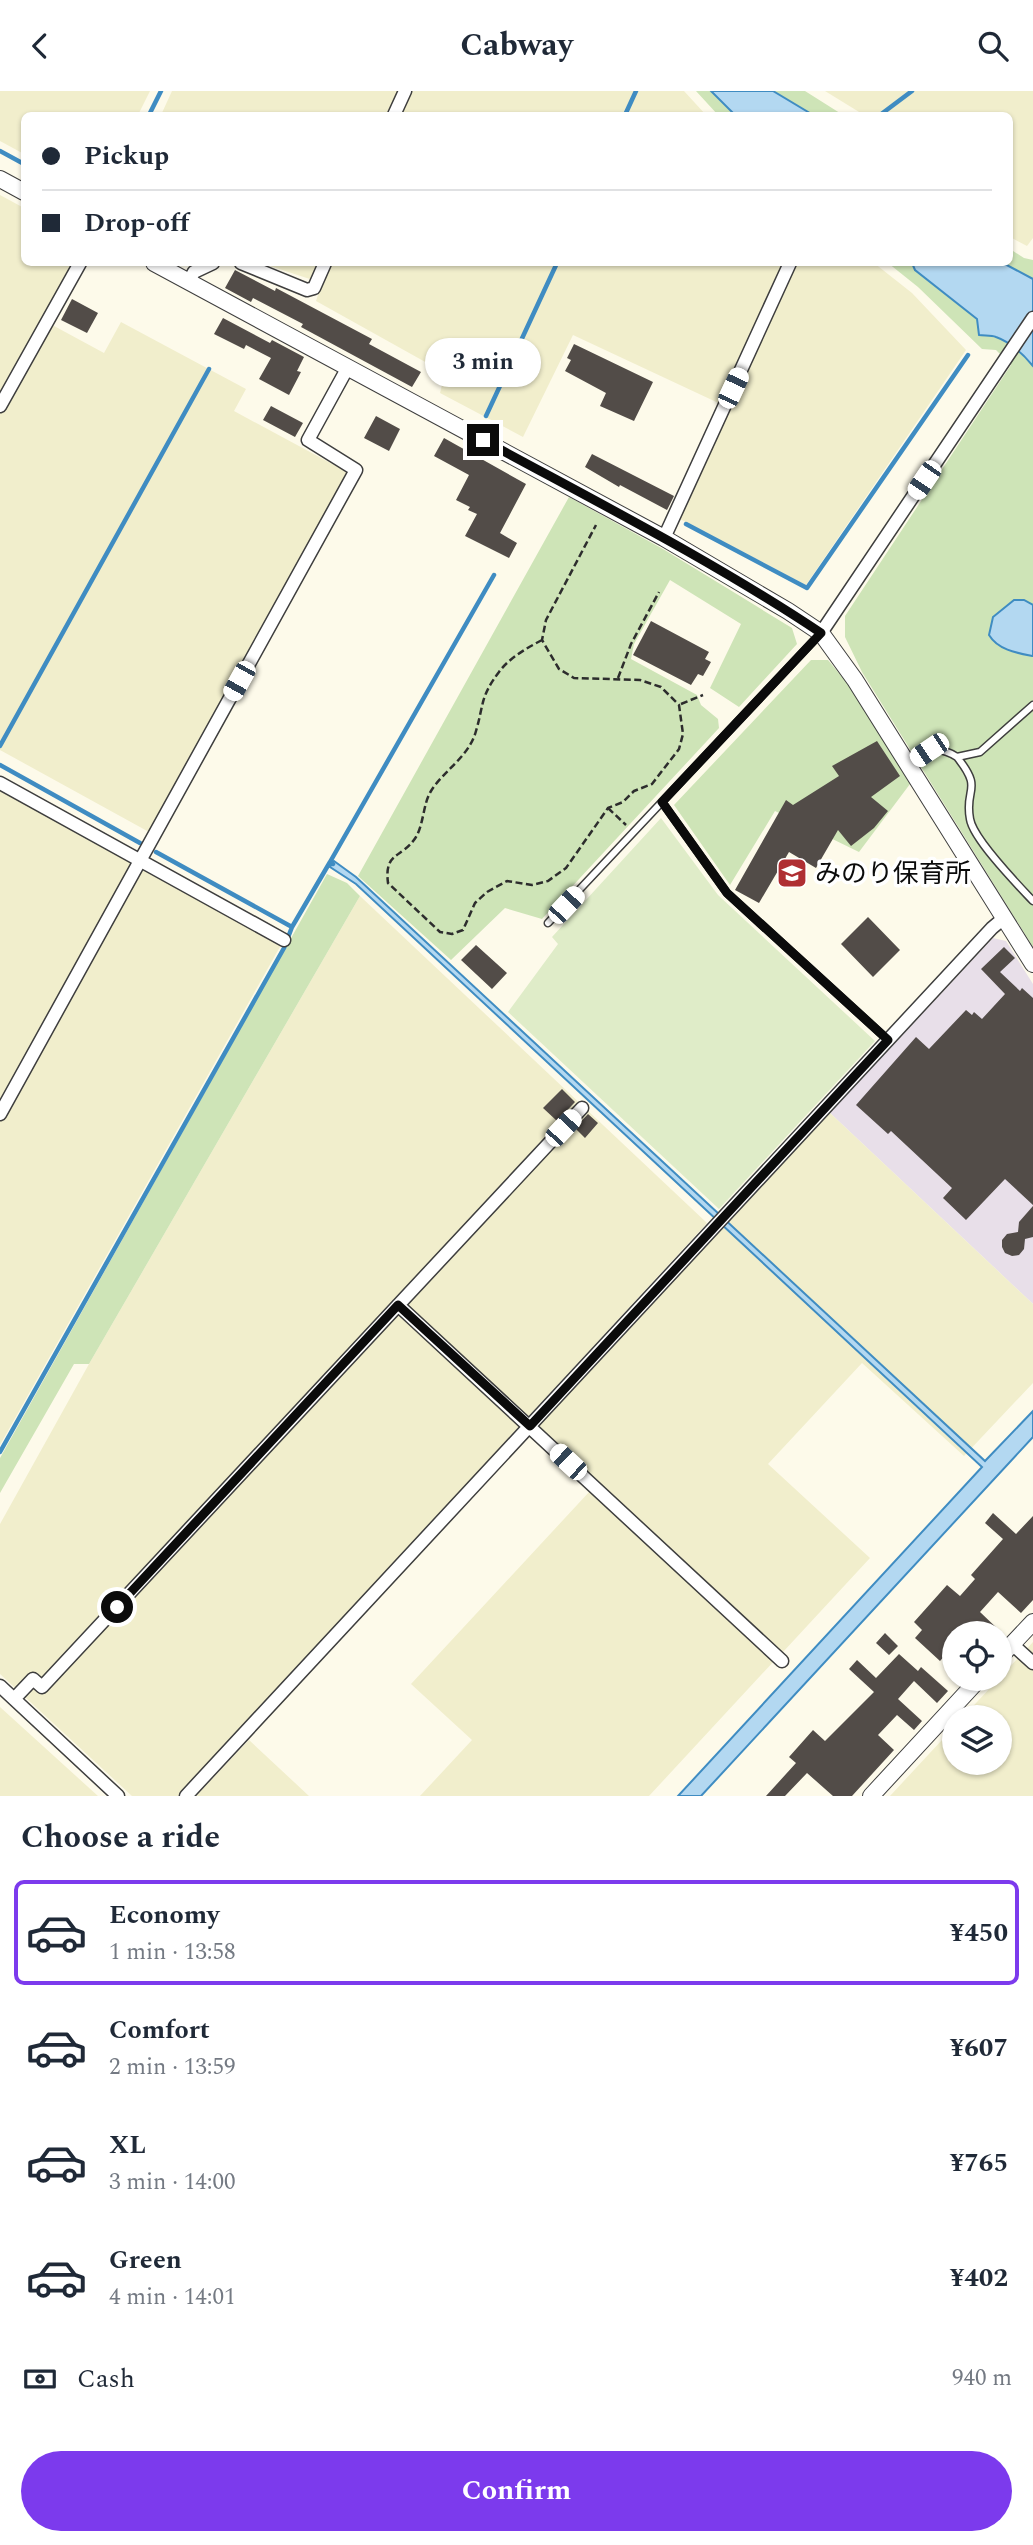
<!DOCTYPE html>
<html lang="en">
<head>
<meta charset="utf-8">
<style>
	:root { --surface:#fff; --page:#f2f2f3; --text:#1f2937; --muted:#747a83; --line:#e0e1e3; --accent:#7c3aed }
	body { margin:0; font-family:Spectral,"Noto Sans JP",serif; background:var(--page); color:var(--text); height:100vh; display:flex; flex-direction:column; font-size:26px; white-space:nowrap }
	* { box-sizing:border-box; margin:0 }
	p { font-size:23px; color:var(--muted) }
	.icon { flex:none; width:38px; height:38px; fill:none; stroke:currentColor; stroke-width:2; stroke-linecap:round; stroke-linejoin:round }
	.map { position:relative; height:1705px; overflow:hidden }
	.panel { display:flex; flex-direction:column; background:var(--surface); flex:1 }
	.panel>* { flex:none }
	.guide { position:absolute; left:21px; top:21px; width:992px; height:154px; border-radius:10px; box-shadow:0 2px 5px #0004; display:grid; align-content:center; height:154px; padding:0 21px; background:var(--surface) }
	.fabs { position:absolute; left:942px; top:1530px; display:grid; gap:14px }
	.fabs a { display:grid; place-items:center; width:70px; height:70px; border-radius:50%; background:var(--surface); box-shadow:0 2px 5px #0004; font-size:35px }
	.end { position:absolute; width:32px; height:32px; margin:-16px; border:9px solid #0b0b0b; background:#fff; box-shadow:0 0 0 4px #fff }
	.from { border-radius:50% }
	.bubble { position:absolute; height:49px; border-radius:24px; background:var(--surface); box-shadow:0 2px 5px #0004; font-size:23px; font-weight:700; line-height:49px; text-align:center }
	.car { position:absolute; width:21px; height:42px; margin:-21px -10px; border-radius:9px; box-shadow:0 0 5px 2px #0007; background:linear-gradient(#fff 24%,#345 0 40%,#fff 0 76%,#345 0 86%,#fff 0) }
	.guide b { display:flex; align-items:center; gap:24px; height:66px; font-size:26px }
	.guide b+b { border-top:2px solid var(--line) }
	.guide i { width:18px; height:18px; background:var(--text) }
	ul { padding:0; list-style:none }
	li { display:flex; align-items:center; gap:21px; height:105px; margin:0 14px 10px; padding:0 7px; border:4px solid transparent; border-radius:10px }
	li div { flex:1 }
	li b { display:block; font-size:26px }
	li em { font-style:normal; font-weight:700 }
	li.active { border-color:var(--accent) }
	li>.icon { width:63px; height:63px; stroke-width:1.5 }
	h2 { padding:0 21px; font-size:32px; line-height:84px }
	.pay { display:flex; align-items:center; gap:18px; height:77px; padding:0 21px; font-size:26px }
	.pay p { margin-inline-start:auto }
	.cta { display:flex; gap:14px; margin-top:auto; padding:14px 21px }
	.cta a { flex:1; height:80px; border-radius:42px; background:var(--accent); color:#fff; font-size:28px; font-weight:700; line-height:80px; text-align:center }
	header { display:flex; justify-content:space-between; align-items:center; height:91px; padding:0 21px; background:var(--surface); font-size:32px; font-weight:700 }
	.map>svg:first-child { display:block }
	.industrial { fill:#e8dfe9 }
	.farmland { fill:#f1eecc }
	.green { fill:#cee4b7 }
	.pitch { fill:#dfecc8 }
	.water { fill:#b3d8f1; stroke:#3f8cc2; stroke-width:2 }
	.lines { fill:none; stroke-linecap:round; stroke-linejoin:round }
	.stream { stroke:#3f8cc2; stroke-width:4.5 }
	.building { fill:#524c48 }
	.service-casing { stroke:#3e3e3e; stroke-width:9 }
	.minor-casing { stroke:#3e3e3e; stroke-width:15 }
	.tertiary-casing { stroke:#3e3e3e; stroke-width:18 }
	.path { stroke:#2d2d2d; stroke-width:2.5; stroke-dasharray:7 3.5; stroke-linecap:butt }
	.service { stroke:#fff; stroke-width:6 }
	.minor { stroke:#fff; stroke-width:12 }
	.tertiary { stroke:#fff; stroke-width:16 }
	.route { stroke:#0b0b0b; stroke-width:9 }
	.labels { text-anchor:middle; stroke-width:7; stroke-linejoin:round; paint-order:stroke }
	.poi-label { font-size:26px; fill:#0b0b0b; stroke:#fff; text-anchor:start }
</style>
</head>
<body>
<header><svg class="icon" aria-label="back" viewBox="0 0 24 24"><path d="M15 5l-7 7 7 7"/></svg>Cabway<svg class="icon" aria-label="search" viewBox="0 0 24 24"><circle cx="10" cy="10" r="6"/><path d="M15 15l6 6"/></svg></header>
<div class="map">
<svg width="1033" height="1705" viewBox="0 0 1033 1705">
	<rect width="100%" height="100%" fill="#fdfaea"/>
	<!-- industrial -->
	<path class="industrial" d="M993,847L1006,850L1033,893V1213L830,1022Z"/>
	<!-- farmland -->
	<path class="farmland" d="M0,0H150L138,24H24V63L0,50Z
		M172,0H684L706,24H161Z
		M825,0H1033V147L1027,155L1010,146V24H864Z
		M0,104L24,117V172H74L43,229L104,262L121,231L246,298L234,320L347,381L149,741L0,659Z
		M261,172H874L912,202L966,259L806,494L680,428L727,316L573,244L523,346L440,302L445,282L316,210L322,192Z
		M0,699L281,854L0,1354Z
		M360,805L707,1132L178,1705H132L0,1583V1433L89,1273Z
		M830,1022L1033,1213V1292L964,1365L862,1272L768,1373L870,1467L783,1561L538,1336Z
		M590,1400L775,1569L649,1705H420L472,1649L411,1593Z
		M1033,1551V1705H890L954,1636V1671H999V1626H963Z
		M0,1616L98,1705H0Z
		M249,1649L309,1705H196Z"/>
	<!-- green -->
	<path class="green" d="M696,0H711L735,24H718Z
		M774,0H805L843,24H813Z
		M1010,158L1024,167L1033,169V188L1003,172H1010Z
		M888,172L914,173L915,179L977,228L982,245H995L1007,252L1033,244V856L862,581L845,546V525L1011,274L996,259L982,258L918,196Z
		M569,406L663,458L792,537L797,553L739,616L710,597L741,533L670,489L634,553L631,568L697,604L701,614L718,628L719,637L542,828L505,817L451,869L358,785Z
		M811,569H828L857,604L910,693L859,761L775,720L730,794L674,714Z
		M327,783L347,792L360,805L89,1273H74L0,1402V1367Z"/>
	<!-- pitch -->
	<path class="pitch" d="M661,727L718,804L875,950L719,1118L508,921L558,853L552,846Z"/>
	<!-- water -->
	<path class="water" d="M711,0H773L813,24H735Z
		M912,172H1003L1033,188V275C1024,264 1010,251 996,246C991,244 984,245 979,244L977,228L915,179Z
		M1014,509H1024L1033,514V565C1017,562 998,559 989,544L993,526Z
		M334,770L356,786L985,1370L1033,1320V1346L701,1705H678L982,1376L356,793L330,776Z"/>
	<g class="lines">
		<!-- stream -->
		<path class="stream" d="M149,24L161,0
			M625,24L636,0
			M880,24L912,0
			M0,60L24,73
			M486,325L557,172
			M686,433L807,497L968,264
			M0,655L209,278
			M0,674L140,752
			M156,761L292,836L330,771L333,773
			M330,771L494,484
			M0,1361L284,857L292,836"/>
	</g>
	<!-- building -->
	<path class="building" d="M235,179L275,200L276,197L372,248L369,253L421,281L412,296L301,236L303,233L253,207L251,211L225,197Z
		M72,208L98,222L87,242L61,229Z
		M223,227L270,252L272,249L304,266L297,280L301,281L289,304L259,288L271,267L246,254L244,258L214,243Z
		M574,253L653,291L634,330L600,315L606,302L565,280L571,269L567,267Z
		M271,315L303,332L295,346L263,329Z
		M376,325L400,338L389,360L364,347Z
		M444,347L526,393L500,442L517,452L509,467L465,445L477,423L468,419L470,416L456,409L469,384L434,365Z
		M592,363L674,405L667,419L620,394L619,396L585,376Z
		M651,530L709,561L705,568L711,571L703,585L698,583L691,594L633,564Z
		M877,650L900,685L871,706L888,720L874,737L851,755L838,739L816,777L789,761L759,812L735,799L786,709L793,714L839,685L832,675Z
		M868,826L900,859L873,886L841,853Z
		M476,854L507,882L492,898L461,869Z
		M1004,856L1015,867L1000,881L1020,900L1022,897L1033,907V1114L1005,1088L966,1129L943,1107L952,1097L891,1040L888,1043L856,1014L916,946L929,958L966,919L972,924L974,921L982,928L1005,903L981,878Z
		M562,998L575,1011L557,1030L543,1017Z
		M588,1023L598,1032L585,1047L575,1037Z
		M1033,1115V1146L1025,1148L1024,1158L1019,1164L1012,1165L1005,1162L1002,1156V1149L1007,1143L1018,1141L1019,1131Z
		M993,1422L1016,1443L1033,1425V1509L1021,1522L998,1501L980,1521L1002,1542H954V1566L948,1561L940,1570L915,1547L922,1539L914,1531L947,1494L960,1505L975,1488L971,1484L1003,1448L985,1432Z
		M885,1542L898,1555L889,1564L876,1552Z
		M899,1563L918,1580L921,1576L948,1600L937,1612L914,1590L898,1608L922,1630L914,1639L897,1624L878,1644L894,1659L852,1705H833L807,1682L785,1705H766L796,1672L789,1666L813,1639L825,1650L874,1601L849,1578L857,1569L876,1587Z"/>
	<g class="lines">
		<!-- service casing -->
		<g class="service-casing">
			<path id="service" d="M957,666C984,700 964,696 970,728C973,748 1018,794 1033,810
				M909,672C928,659 936,653 957,666L980,661L1033,614
				M662,711L727,802L888,949
				M548,832L819,544"/>
		</g>
		<!-- minor casing -->
		<g class="minor-casing">
			<path id="minor" d="M394,24L405,0
				M241,172L307,199L314,197L325,172
				M189,190L194,181L213,172
				M0,315L80,172
				M664,447L790,172
				M821,542L1033,227
				M0,692L284,849
				M0,1023L356,379L308,349L348,276
				M398,1214L782,1570
				M1012,1553L1033,1572
				M0,1595L118,1705
				M14,1608L33,1588L42,1596L582,1017
				M186,1705L992,837L1004,827"/>
		</g>
		<!-- tertiary casing -->
		<g class="tertiary-casing">
			<path id="tertiary" d="M0,88L24,101
				M154,172L664,447L788,520L821,542L855,589L1033,873
				M999,1567L1033,1531
				M871,1705L980,1587"/>
		</g>
		<!-- path -->
		<path class="path" d="M542,549C527,557 509,567 499,581C480,606 484,613 476,640C469,666 444,679 431,700C423,713 424,732 416,746C402,768 384,760 388,792L440,841L452,843L463,839L475,812L487,801L507,790L532,794L548,790L566,777L608,717L623,711L634,700L652,693L679,658L683,643L679,614L661,596L640,589L574,587L559,578L542,549L546,529L596,434
			M618,587L631,553L659,501
			M681,613L703,604
			M608,717L626,734"/>
		<!-- service -->
		<use href="#service" class="service"/>
		<!-- minor -->
		<use href="#minor" class="minor"/>
		<!-- tertiary -->
		<use href="#tertiary" class="tertiary"/>
	</g>
	<g class="lines">
		<!-- route -->
		<path class="route" d="M117,1516L398,1214L530,1335L888,949L727,802L662,711L821,542C713,470 597,411 483,349"/>
	</g>
	<!-- icons -->
	<defs>
		<g id="school-square" transform="scale(1.575)"><rect x="-9" y="-9" width="18" height="18" rx="4" fill="#af2e32" stroke="#fff"/><path d="M0-5L7-2L0 1L-7-2ZM-4 1L0 2.5L4 1V4Q0 6-4 4Z" fill="#fff"/></g>
	</defs>
	<g fill-rule="evenodd">
		<use href="#school-square" x="792" y="782"/>
	</g>
	<g class="labels">
		<!-- poi labels -->
		<g class="poi-label">
			<text x="815" y="791">みのり保育所</text>
		</g>
	</g>
</svg>
<div class="fabs">
<a><svg class="icon" aria-label="locate" viewBox="0 0 24 24"><circle cx="12" cy="12" r="6"/><path d="M12 2v4M12 18v4M2 12h4M18 12h4"/></svg></a>
<a><svg class="icon" aria-label="layers" viewBox="0 0 24 24"><path d="M12 4l9 5-9 5-9-5zM3 14l9 5 9-5"/></svg></a>
</div>
<i class="end from" style="left:117px;top:1516px"></i>
<i class="end" style="left:483px;top:349px"></i>
<div class="bubble" style="left:425px;top:247px;width:116px">3 min</div>
<i class="car" style="left:733px;top:297px;rotate:25deg"></i>
<i class="car" style="left:924px;top:389px;rotate:214deg"></i>
<i class="car" style="left:239px;top:590px;rotate:209deg"></i>
<i class="car" style="left:929px;top:659px;rotate:236deg"></i>
<i class="car" style="left:566px;top:814px;rotate:43deg"></i>
<i class="car" style="left:563px;top:1037px;rotate:43deg"></i>
<i class="car" style="left:568px;top:1371px;rotate:313deg"></i>
<div class="guide">
<b><i class="from"></i>Pickup</b>
<b><i></i>Drop-off</b>
</div>
</div>
<section class="panel">
<h2>Choose a ride</h2>
<ul>
<li class="active"><svg class="icon" aria-label="car" viewBox="0 0 24 24"><path d="M5 17H2v-5l4-1 3-4h7l3 4 3 1v5h-3M9 17h6M6 11h13"/><circle cx="7" cy="17" r="2"/><circle cx="17" cy="17" r="2"/></svg><div><b>Economy</b><p>1 min · 13:58</p></div><em>¥450</em></li>
<li><svg class="icon" aria-label="car" viewBox="0 0 24 24"><path d="M5 17H2v-5l4-1 3-4h7l3 4 3 1v5h-3M9 17h6M6 11h13"/><circle cx="7" cy="17" r="2"/><circle cx="17" cy="17" r="2"/></svg><div><b>Comfort</b><p>2 min · 13:59</p></div><em>¥607</em></li>
<li><svg class="icon" aria-label="car" viewBox="0 0 24 24"><path d="M5 17H2v-5l4-1 3-4h7l3 4 3 1v5h-3M9 17h6M6 11h13"/><circle cx="7" cy="17" r="2"/><circle cx="17" cy="17" r="2"/></svg><div><b>XL</b><p>3 min · 14:00</p></div><em>¥765</em></li>
<li><svg class="icon" aria-label="car" viewBox="0 0 24 24"><path d="M5 17H2v-5l4-1 3-4h7l3 4 3 1v5h-3M9 17h6M6 11h13"/><circle cx="7" cy="17" r="2"/><circle cx="17" cy="17" r="2"/></svg><div><b>Green</b><p>4 min · 14:01</p></div><em>¥402</em></li>
</ul>
<div class="pay"><svg class="icon" aria-label="cash" viewBox="0 0 24 24"><path d="M3 7h18v10H3z"/><circle cx="12" cy="12" r="2"/></svg>Cash<p>940 m</p></div>
<div class="cta"><a>Confirm</a></div>
</section>
</body>
</html>
